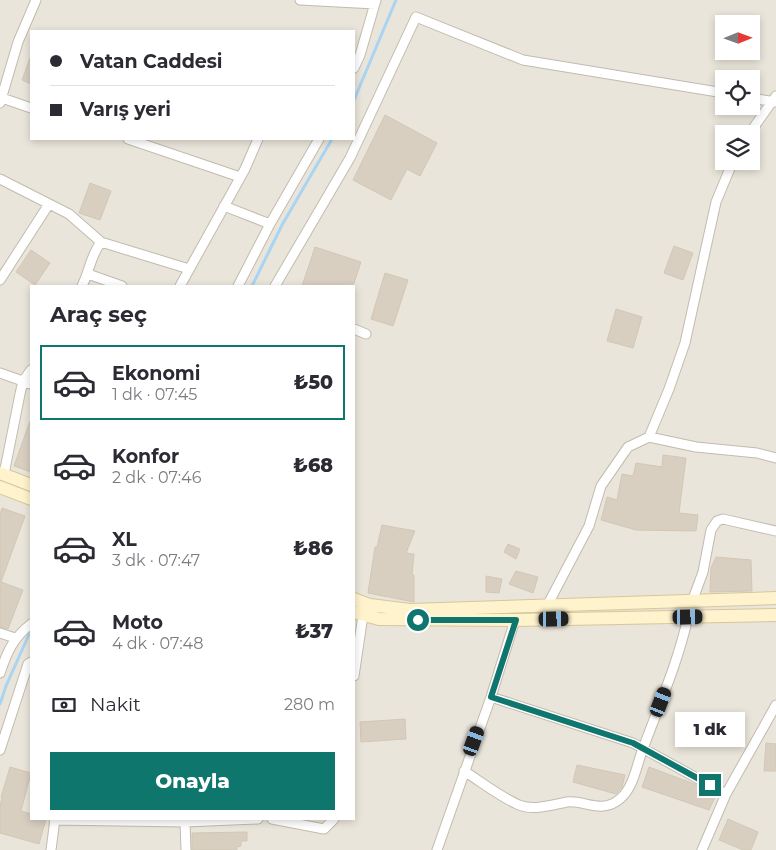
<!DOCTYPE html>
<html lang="tr">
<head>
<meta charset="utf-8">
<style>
	:root { --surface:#fff; --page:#f2f2f3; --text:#2b2b33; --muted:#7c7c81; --line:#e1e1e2; --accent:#0f766e }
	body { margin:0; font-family:Montserrat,sans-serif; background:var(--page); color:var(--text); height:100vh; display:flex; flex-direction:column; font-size:19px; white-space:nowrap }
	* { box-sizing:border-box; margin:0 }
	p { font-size:16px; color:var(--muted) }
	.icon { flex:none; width:28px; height:28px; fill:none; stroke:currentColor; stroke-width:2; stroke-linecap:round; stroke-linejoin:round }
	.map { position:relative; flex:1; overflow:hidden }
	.side { position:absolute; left:30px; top:285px; width:325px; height:535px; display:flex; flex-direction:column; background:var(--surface); border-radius:0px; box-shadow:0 2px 8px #0003 }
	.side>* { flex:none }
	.guide { position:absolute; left:30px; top:30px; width:325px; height:110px; border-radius:0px; box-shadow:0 2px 8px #0003; display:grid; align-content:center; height:110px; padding:0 20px; background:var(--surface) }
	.needle { width:32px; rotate:89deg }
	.tools { position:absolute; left:715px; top:15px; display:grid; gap:10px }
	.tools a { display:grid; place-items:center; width:45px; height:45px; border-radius:0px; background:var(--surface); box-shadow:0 2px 8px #0003; font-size:25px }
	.end { position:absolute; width:22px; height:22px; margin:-11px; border:6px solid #0f766e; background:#fff; box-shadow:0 0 0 2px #fff }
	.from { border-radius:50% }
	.bubble { position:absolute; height:35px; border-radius:0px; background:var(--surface); box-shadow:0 2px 8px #0003; font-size:16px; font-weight:800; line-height:35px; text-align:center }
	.car { position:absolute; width:15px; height:30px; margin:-15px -8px; border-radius:6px; box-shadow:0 0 4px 1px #0007; background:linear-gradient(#222 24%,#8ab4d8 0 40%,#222 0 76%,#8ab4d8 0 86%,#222 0) }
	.guide b { display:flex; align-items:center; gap:18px; height:48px; font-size:19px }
	.guide b+b { border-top:1px solid var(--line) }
	.guide i { width:12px; height:12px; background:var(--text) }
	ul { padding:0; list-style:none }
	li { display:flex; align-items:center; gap:15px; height:75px; margin:0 10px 8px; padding:0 10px; border:2px solid transparent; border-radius:0px }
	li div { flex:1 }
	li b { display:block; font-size:19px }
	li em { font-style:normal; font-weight:800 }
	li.current { border-color:var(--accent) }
	li>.icon { width:45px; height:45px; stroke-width:1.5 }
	h2 { padding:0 20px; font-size:22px; line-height:60px }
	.pay { display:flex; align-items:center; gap:12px; height:55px; padding:0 20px; font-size:19px }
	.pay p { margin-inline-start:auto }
	.cta { display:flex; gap:10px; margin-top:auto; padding:10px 20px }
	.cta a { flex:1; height:58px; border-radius:0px; background:var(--accent); color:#fff; font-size:20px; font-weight:800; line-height:58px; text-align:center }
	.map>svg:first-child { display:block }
	.residential { fill:#eae5da; fill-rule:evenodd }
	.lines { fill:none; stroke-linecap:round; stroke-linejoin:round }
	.stream { stroke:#a9d4f2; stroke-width:3 }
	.building { fill:#d8cfc1; stroke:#d3c7b4 }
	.minor-casing { stroke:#c2bbae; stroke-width:11 }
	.secondary-casing { stroke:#d6c79b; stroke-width:14 }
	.minor { stroke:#fff; stroke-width:9 }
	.secondary { stroke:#fff3cd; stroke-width:12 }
	.route { stroke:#0f766e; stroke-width:6 }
</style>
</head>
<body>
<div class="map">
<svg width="776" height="850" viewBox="0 0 776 850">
	<rect width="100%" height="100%" fill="#f6f3ec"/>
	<!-- residential -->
	<path class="residential" d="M0,0H776V850H0ZM724,24H751V51H724ZM31,31H354V139H31ZM724,79H751V106H724ZM724,134H751V161H724ZM31,286H354V819H31Z"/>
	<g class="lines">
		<!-- stream -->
		<path class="stream" d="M354,100L396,0
			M252,286L282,225L332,139
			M0,704L6,686L31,630"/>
	</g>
	<!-- building -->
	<path class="building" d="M30,58H31V84L22,80Z
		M385,115L437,143L420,176L407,169L391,200L353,180Z
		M90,183L111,191L100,220L79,213Z
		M674,246L693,253L683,280L664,273Z
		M315,247L361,262L353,286H302Z
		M31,250L50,263L35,285L16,272Z
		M385,273L408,280L393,326L371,319Z
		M616,309L642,317L633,348L607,341Z
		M30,421H31V472L14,466Z
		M663,455L686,458L679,513L698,515L696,531L636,530L601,520L607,497L617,500L622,474L633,476L636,463L662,467Z
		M2,508L25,516L1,582L23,590L8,629L0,627V514Z
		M382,525L415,531L406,553L414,554L412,575H414V602L368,593L375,547H377Z
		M508,544L520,549L516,559L504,552Z
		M716,557L751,560L752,591L710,592L711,568Z
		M516,571L538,577L533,593L509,584Z
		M486,576L502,579L499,593L486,592Z
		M405,719L406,739L361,742L360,722Z
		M766,743L776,744V771H764Z
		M577,765L625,775L622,787L616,794L573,782Z
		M10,767L31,773L21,811L31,814V819H46L39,844L0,833V806L2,797H1Z
		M649,767L697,785L716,795L709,810L642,787Z
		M728,819L758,832L751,850H743L719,840Z
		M247,832V841H241V846L237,847V850H192V833Z"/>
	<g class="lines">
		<!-- minor casing -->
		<g class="minor-casing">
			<path id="minor" d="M300,0L375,4
				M354,68L360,55L376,0
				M2,98L31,108
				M751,98L776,102
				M0,103L18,42L36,0
				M749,134L776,96
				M128,139L240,177
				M0,179L69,214L101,242C90,257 90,270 82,286
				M224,206L270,224
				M101,242L189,269
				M88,274L122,286
				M0,280L49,204
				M180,286L245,169L258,139
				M238,286L270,224L319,139
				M275,286L350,158L416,17L523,60L724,93
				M354,329L366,334
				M0,373L31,384
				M649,437L669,389L685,343L716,202L733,161
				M4,474L20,394L23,381L31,370
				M693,599L703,572L711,530L717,521L723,519L776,531
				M548,604L589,526L601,486L628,447L649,437L696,447L757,453L776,458
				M0,633L15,638
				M0,673C7,652 13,638 31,624
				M354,676L363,615
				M491,697L633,743L726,794
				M0,750L28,664L31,662
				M464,771C480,781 502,798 519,805C534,811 552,805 567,802C586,800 602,815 621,798C635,785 637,762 644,746C660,703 678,662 688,617
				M272,819L324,829L334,819
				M54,820L185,822L258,819
				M185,822L186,850
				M51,850L55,819
				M437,850L491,697L515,620
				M702,850L726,794L776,705"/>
		</g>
		<!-- secondary casing -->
		<g class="secondary-casing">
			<path id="secondary" d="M0,473L31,485
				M0,487L31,499
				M354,599L370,605L410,610L776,598
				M354,612L379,619L515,620L776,615"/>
		</g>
		<!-- minor -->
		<use href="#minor" class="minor"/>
		<!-- secondary -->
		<use href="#secondary" class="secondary"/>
	</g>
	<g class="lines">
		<!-- route -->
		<path class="route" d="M418,620H516L491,697L633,743L710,785"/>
	</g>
</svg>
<div class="tools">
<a><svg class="needle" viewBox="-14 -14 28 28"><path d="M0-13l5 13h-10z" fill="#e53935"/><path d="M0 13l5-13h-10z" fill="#7c7c81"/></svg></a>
<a><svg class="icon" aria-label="locate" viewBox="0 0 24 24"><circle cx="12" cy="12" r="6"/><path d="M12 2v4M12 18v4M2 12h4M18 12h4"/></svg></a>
<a><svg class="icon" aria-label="layers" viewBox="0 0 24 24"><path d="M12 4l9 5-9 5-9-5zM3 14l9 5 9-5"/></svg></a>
</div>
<i class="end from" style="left:418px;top:620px"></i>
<i class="end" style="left:710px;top:785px"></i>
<div class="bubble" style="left:675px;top:712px;width:70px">1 dk</div>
<i class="car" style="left:688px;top:617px;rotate:89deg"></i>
<i class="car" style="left:554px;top:619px;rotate:89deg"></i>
<i class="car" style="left:661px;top:702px;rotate:21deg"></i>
<i class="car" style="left:474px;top:741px;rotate:20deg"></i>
<div class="guide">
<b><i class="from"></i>Vatan Caddesi</b>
<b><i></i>Varış yeri</b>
</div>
<section class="side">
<h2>Araç seç</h2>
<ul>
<li class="current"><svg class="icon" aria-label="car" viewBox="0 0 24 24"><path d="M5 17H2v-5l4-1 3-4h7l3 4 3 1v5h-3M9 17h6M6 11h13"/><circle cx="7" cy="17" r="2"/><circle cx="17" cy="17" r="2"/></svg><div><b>Ekonomi</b><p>1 dk · 07:45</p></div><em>₺50</em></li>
<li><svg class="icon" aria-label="car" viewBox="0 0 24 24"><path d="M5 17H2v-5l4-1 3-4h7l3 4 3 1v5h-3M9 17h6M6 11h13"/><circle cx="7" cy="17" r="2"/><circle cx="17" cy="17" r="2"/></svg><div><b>Konfor</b><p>2 dk · 07:46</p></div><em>₺68</em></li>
<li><svg class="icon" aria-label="car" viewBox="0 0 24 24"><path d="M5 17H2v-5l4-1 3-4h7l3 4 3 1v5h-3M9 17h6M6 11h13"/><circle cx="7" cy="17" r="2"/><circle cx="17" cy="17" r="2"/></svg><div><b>XL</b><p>3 dk · 07:47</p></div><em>₺86</em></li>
<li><svg class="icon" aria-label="car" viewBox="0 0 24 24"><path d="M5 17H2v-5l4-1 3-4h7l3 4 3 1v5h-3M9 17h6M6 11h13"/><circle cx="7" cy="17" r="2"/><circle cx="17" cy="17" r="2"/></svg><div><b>Moto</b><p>4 dk · 07:48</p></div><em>₺37</em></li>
</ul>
<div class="pay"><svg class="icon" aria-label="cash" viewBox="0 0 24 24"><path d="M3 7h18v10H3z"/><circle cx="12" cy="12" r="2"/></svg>Nakit<p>280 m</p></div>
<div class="cta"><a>Onayla</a></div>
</section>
</div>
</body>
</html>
